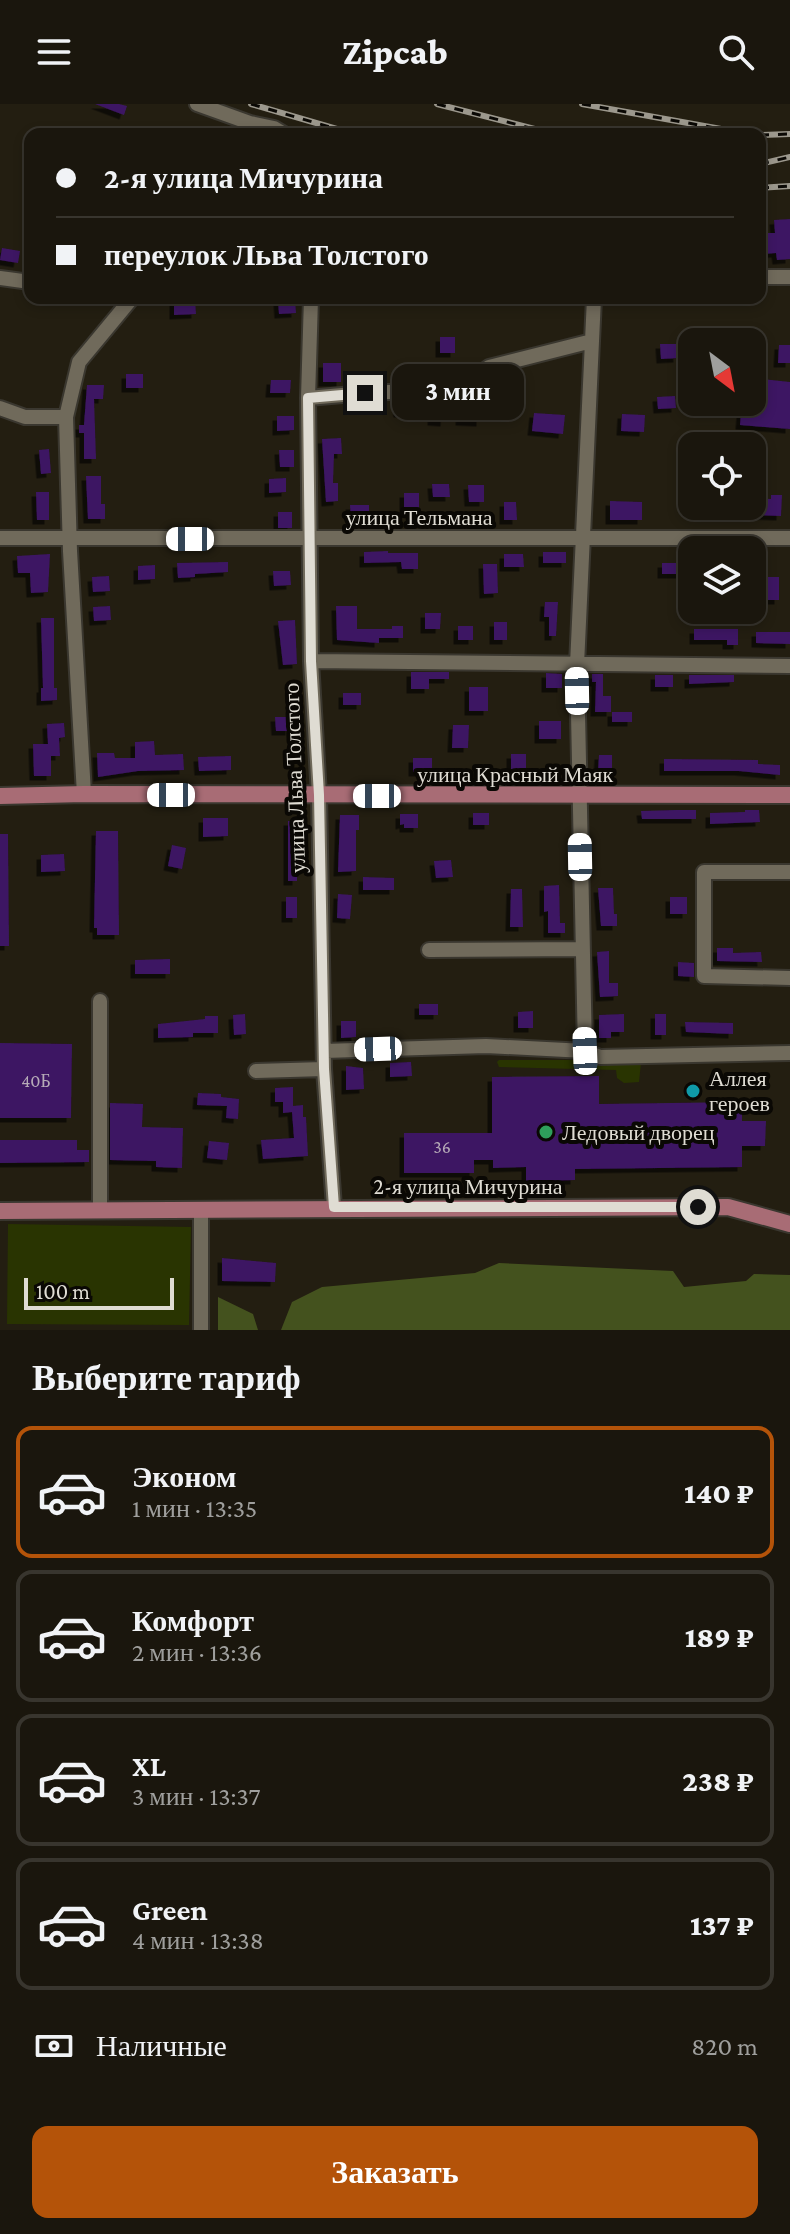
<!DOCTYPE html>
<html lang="ru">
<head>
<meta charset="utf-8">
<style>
	:root { --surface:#1a160d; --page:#231f16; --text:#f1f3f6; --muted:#9f9f9d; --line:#38352e; --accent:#b45309 }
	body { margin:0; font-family:"Crimson Pro",serif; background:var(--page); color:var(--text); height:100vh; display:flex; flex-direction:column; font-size:30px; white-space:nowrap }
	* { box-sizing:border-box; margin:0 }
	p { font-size:26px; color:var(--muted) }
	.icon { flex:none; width:44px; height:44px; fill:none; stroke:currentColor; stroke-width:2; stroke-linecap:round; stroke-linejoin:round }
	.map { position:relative; height:1226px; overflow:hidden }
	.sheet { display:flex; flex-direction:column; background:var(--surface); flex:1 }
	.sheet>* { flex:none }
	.guide { position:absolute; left:24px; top:24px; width:742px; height:176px; border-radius:16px; box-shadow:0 4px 12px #0003,0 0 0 2px var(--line); display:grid; align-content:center; height:176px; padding:0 32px; background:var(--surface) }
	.needle { width:52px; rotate:148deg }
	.controls { position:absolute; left:678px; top:224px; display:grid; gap:16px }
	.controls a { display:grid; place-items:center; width:88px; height:88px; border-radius:16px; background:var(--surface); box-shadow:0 4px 12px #0003,0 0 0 2px var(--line); font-size:40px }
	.scale { position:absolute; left:24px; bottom:20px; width:150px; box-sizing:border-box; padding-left:8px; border:4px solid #dfdcd3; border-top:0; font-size:22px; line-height:28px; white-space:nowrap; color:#dfdcd3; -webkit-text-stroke:6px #0a0804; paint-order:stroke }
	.end { position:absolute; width:36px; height:36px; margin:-18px; border:10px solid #dfdcd3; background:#111; box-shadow:0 0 0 4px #111 }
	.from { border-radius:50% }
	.bubble { position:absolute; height:56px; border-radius:16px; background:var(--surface); box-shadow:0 4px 12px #0003,0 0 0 2px var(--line); font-size:26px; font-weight:800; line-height:56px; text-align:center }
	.car { position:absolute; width:24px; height:48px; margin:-24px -12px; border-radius:10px; box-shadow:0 0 6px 2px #0007; background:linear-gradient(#fff 24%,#345 0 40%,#fff 0 76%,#345 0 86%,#fff 0) }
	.guide b { display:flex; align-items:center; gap:28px; height:76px; font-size:30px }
	.guide b+b { border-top:2px solid var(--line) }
	.guide i { width:20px; height:20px; background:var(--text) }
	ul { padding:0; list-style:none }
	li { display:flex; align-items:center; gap:24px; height:132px; margin:0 16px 12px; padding:0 16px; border:4px solid var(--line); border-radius:16px }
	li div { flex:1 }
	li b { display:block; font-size:30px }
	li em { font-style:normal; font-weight:800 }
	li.on { border-color:var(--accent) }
	li>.icon { width:72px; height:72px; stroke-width:1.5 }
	h2 { padding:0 32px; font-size:36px; line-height:96px }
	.pay { display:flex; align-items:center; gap:20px; height:88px; padding:0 32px; font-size:30px }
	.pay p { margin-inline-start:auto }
	.cta { display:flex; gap:16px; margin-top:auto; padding:16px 32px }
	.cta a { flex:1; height:92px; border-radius:16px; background:var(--accent); color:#fff; font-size:32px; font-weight:800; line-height:92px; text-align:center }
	header { display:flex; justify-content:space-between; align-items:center; height:104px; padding:0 32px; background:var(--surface); font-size:36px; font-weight:800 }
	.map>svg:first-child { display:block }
	.green { fill:#293401 }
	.forest { fill:#44521e }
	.building { fill:#3c1563; filter:url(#shadow) }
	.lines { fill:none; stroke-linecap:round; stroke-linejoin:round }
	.minor-casing { stroke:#3a372f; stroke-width:18 }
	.major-casing { stroke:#3a372f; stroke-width:20 }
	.minor { stroke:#706a5b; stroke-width:14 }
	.major { stroke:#a86c75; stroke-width:16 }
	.rail-casing { stroke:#9c988d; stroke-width:6 }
	.rail { stroke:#0a0804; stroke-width:3; stroke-dasharray:9; stroke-linecap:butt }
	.route { stroke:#dfdcd3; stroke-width:10 }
	.culture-dot { fill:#0f9aa8; stroke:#0a0804; stroke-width:3 }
	.leisure-dot { fill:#2e9e5b; stroke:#0a0804; stroke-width:3 }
	.labels { text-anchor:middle; stroke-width:8; stroke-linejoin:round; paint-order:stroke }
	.number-label { font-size:18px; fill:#b6aab7 }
	.street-label { font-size:22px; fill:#dfdcd3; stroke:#0a0804 }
	.poi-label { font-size:22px; fill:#dfdcd3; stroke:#0a0804; text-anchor:start }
</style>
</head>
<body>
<header><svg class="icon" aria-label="menu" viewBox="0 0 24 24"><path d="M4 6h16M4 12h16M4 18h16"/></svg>Zipcab<svg class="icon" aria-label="search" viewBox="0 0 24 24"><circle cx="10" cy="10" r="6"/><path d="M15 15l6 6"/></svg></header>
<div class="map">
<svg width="790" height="1226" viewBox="0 0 790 1226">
	<defs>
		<filter id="shadow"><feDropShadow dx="-4.5" dy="4.5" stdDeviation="0" flood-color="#0009"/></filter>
	</defs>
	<rect width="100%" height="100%" fill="#231e11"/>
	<!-- green -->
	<path class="green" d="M499,956H639L641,959L639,978L624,979L617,974L616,966L499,963L497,958Z
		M8,1120L191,1123L189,1221L7,1220Z"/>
	<!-- forest -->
	<path class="forest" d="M499,1159L673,1167L684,1183L746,1177L754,1170L790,1171V1226H281L292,1198L322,1183L475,1169Z
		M218,1193L253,1210L258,1226H218Z"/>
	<!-- building -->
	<path class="building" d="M95,0H119L127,2L124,11Z
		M790,115V155L777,156L776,149L760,150V129H775L774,116Z
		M2,144L20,147L18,159L0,156Z
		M174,195H195L196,210L174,211Z
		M295,195L296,209L279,210L278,196Z
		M440,233H455V249H440Z
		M660,240H677L678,254L661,255Z
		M779,241H790V259H778Z
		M752,242H767V260H752Z
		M323,259H341V278H323Z
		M126,270H143V284H126Z
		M752,274L790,278V325L740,321L742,298H752Z
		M271,276H291L290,289H270Z
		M87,281H104L103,295H94L96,355H84V329H79V321H84Z
		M675,292L676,304L658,305L657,293Z
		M416,297L417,309H398L397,298Z
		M504,298V302H511V307L481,309V318L460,317L461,299L494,301Z
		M433,299L446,300L445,318L432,317Z
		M534,309L565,311L563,330L532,327Z
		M622,310L645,311L644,328L621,327Z
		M277,312H294V326L277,327Z
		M341,334L342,350H334L333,379H338V397L326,398L322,335Z
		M49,345L51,369L41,370L39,346Z
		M279,346H294V363H280Z
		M86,372H101V400H105V415H88Z
		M286,374V388L269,389V375Z
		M432,380H449L450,393H433Z
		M468,381H484V398H469Z
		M36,388H49V416H37Z
		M404,389H419V407L404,408Z
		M771,391H782L781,412L731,410V402H752V394L771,395Z
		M610,397L642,398V416H610Z
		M504,398H516L517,416H504Z
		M350,401H369V415L351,416Z
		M278,408H292V424H278Z
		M388,447V449H418V465H402L401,458L364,459V448Z
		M543,448H566V459H543Z
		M50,450L48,488L31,489L30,469H18L17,452Z
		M504,450H523L524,463H504Z
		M228,458V468L195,470V473L178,474L177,459Z
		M662,459H685V470H662Z
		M483,460H497L498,489L484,490Z
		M155,461V475L138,476V462Z
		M273,467H290L291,481L274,482Z
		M109,472L110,487L93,488L92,473Z
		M756,473H779V496H755Z
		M545,498H558L556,532H549V513H544Z
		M110,502L111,516L94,517L93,503Z
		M336,502H357V525H392V522H403V534H379V539L337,536Z
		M425,509H441L440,525H425Z
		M41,514H54V584H57V596L41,597V584H43Z
		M295,516L297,560L283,561L278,517Z
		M494,518H507V536H494Z
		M458,522H473V536H458Z
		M694,525H738V541H727V536H694Z
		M756,528H790V540L756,539Z
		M411,568H449V575H429V585H411Z
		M546,569L562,570V584H546Z
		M592,570H603V592H611V608H595L596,578H592Z
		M655,571H673V583H655Z
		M689,571H734V578L689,580Z
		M469,583H488V607H469Z
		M343,589H361V601H343Z
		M612,608H632V618H612Z
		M275,613H290V627H276Z
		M539,617H561V635H539Z
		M64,619L65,633L59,634L60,652H51V672H34L33,640H48L47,620Z
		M453,621H469L468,644H452Z
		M154,637L155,651L183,650L184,666L138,667L98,673L97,649H114L115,654H135V638Z
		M511,650H526V665H511Z
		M599,651H612V669H598Z
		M231,652V666L199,667L198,653Z
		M413,654H432V668H413Z
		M664,655L758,656V660L780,661V671L739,667H664Z
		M676,706H696V715H642L641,707Z
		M745,706H759L760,718L710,720V709L745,708Z
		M473,709H489V721H473Z
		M400,710H418V724H404V720L400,721Z
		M340,711H359V726H356V767L338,768Z
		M203,714H228V732L203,733Z
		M288,717H297V777H288Z
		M96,727H118L119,831H97V824H94Z
		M0,730H8L9,842H0Z
		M172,741L186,744L182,765L168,762Z
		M64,750L65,767L41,768V751Z
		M451,756L453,773L436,774L434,757Z
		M363,773L394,774V786H363Z
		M559,781L560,819H565V829H548V807L544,808V782Z
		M598,784H613L614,810H617V822H601Z
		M511,785H522L523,823H510Z
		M338,790L352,791L350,815L337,814Z
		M286,793H297V814H286Z
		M670,793H687V810H670Z
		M717,844H733V849L761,848L762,858L717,857Z
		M609,847V879H618V892L600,893L597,848Z
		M170,855V870H135V856Z
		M678,858L694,859V873L678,872Z
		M419,900H438V911H419Z
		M533,907V924H518V908Z
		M245,910L246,930L234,931L233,911Z
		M624,910V928H611V934H599V911Z
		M655,910H666V931H655Z
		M205,912H218V929H193V933L158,934V920L205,915Z
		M341,917H356V933L341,934Z
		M685,918L733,919V930L686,928Z
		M0,939L72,940L71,1014H0Z
		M411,958L412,972L390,973V959Z
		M346,962L363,964L364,985L346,986Z
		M599,972V1000L742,998V1017H766L765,1042H742V1063L575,1065V1076L526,1077V1063L493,1064V1056H474V1069H404V1029H492V973Z
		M293,983V1002L303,1001V1013H306L308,1052L263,1055L261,1036L294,1034L292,1008L283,1009V998H275V984Z
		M198,989L221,990V993L239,995L238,1015L226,1014L227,1002L197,1001Z
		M110,999L143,1000L142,1023L183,1024L182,1064L156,1063V1057L110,1056Z
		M0,1036H77V1046H89V1058L0,1059Z
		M209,1037L229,1039L227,1056L207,1054Z
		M222,1154L276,1159L275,1178L222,1177Z"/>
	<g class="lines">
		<!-- minor casing -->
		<g class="minor-casing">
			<path id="minor" d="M197,0L250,19L274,24L284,30
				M760,173H790
				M0,174L30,178
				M311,194L308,294L311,557L319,691L324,965L334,1103
				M594,194L577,561L585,947L600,953L790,949
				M308,294L365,289L438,286L474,275L489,263L592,237
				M0,304L25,313H66
				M0,434H790
				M311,557L790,562
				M84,690L70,447L66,313L79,258L132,194
				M790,768H704V872L790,874
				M429,846L582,845
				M324,947L486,942L585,947
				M256,967L324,965
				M100,1105V897
				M201,1226V1106"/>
		</g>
		<!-- major casing -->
		<g class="major-casing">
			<path id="major" d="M0,692L84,690L790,691
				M0,1107L728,1103L790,1120"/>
		</g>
		<!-- minor -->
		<use href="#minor" class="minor"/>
		<!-- major -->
		<use href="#major" class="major"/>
		<!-- rail casing -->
		<g class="rail-casing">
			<path id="rail" d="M251,0L354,30
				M437,0L554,30
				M582,0L749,30
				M760,31L790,30
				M760,60L790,53
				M760,84L790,82"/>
		</g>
		<!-- rail -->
		<use href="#rail" class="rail"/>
	</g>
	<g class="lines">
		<!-- route -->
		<path class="route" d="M365,289L308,294L311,557L319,691L324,965L334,1103H698"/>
	</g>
	<!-- markers -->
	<circle class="culture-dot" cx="693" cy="987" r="8"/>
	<circle class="leisure-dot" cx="546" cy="1028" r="8"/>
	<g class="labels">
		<!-- number labels -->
		<g class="number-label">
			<text x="36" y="983">40Б</text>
			<text x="442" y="1049">36</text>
		</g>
		<!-- street labels -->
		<g class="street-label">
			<text x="419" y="421">улица Тельмана</text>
			<text x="515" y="678">улица Красный Маяк</text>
			<text transform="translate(294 674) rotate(-92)" y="8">улица Льва Толстого</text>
			<text x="468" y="1090">2-я улица Мичурина</text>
		</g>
		<!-- poi labels -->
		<g class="poi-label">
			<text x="709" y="982">Аллея<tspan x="709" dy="25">героев</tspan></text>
			<text x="562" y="1036">Ледовый дворец</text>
		</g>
	</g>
</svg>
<div class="controls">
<a><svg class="needle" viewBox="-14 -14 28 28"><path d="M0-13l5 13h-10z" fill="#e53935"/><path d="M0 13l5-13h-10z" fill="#9f9f9d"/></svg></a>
<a><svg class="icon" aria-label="locate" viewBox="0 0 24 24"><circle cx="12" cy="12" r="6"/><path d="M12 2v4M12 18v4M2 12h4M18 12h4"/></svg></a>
<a><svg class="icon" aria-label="layers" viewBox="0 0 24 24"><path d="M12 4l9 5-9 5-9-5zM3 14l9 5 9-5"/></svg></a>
</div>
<div class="scale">100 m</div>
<i class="end from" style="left:698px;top:1103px"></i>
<i class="end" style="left:365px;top:289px"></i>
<div class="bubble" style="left:392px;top:260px;width:132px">3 мин</div>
<i class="car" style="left:190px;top:435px;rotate:270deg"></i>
<i class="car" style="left:577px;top:587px;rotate:359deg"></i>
<i class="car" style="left:171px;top:691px;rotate:270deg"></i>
<i class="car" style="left:377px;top:692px;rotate:270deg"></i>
<i class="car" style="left:580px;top:753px;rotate:359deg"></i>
<i class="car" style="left:378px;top:945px;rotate:268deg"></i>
<i class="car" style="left:585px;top:947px;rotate:358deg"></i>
<div class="guide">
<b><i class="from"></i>2-я улица Мичурина</b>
<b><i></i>переулок Льва Толстого</b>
</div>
</div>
<section class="sheet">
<h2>Выберите тариф</h2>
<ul>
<li class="on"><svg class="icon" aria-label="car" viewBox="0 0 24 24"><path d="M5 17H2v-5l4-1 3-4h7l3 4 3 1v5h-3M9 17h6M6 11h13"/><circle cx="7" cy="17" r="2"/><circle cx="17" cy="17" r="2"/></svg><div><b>Эконом</b><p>1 мин · 13:35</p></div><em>140 ₽</em></li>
<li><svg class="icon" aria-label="car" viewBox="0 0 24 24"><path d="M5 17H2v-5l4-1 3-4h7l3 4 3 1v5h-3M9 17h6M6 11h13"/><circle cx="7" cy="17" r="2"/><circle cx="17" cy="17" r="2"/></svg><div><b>Комфорт</b><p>2 мин · 13:36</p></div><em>189 ₽</em></li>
<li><svg class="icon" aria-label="car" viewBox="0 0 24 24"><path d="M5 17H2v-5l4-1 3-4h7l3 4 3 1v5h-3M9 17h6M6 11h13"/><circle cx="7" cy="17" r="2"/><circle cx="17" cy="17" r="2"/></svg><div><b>XL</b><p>3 мин · 13:37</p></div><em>238 ₽</em></li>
<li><svg class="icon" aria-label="car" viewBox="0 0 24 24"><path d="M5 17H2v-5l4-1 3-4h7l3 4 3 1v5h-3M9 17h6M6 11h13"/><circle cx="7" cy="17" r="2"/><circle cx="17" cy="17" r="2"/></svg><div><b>Green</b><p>4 мин · 13:38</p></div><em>137 ₽</em></li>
</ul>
<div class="pay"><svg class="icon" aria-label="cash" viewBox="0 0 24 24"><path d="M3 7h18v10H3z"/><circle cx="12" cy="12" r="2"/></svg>Наличные<p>820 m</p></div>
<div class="cta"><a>Заказать</a></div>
</section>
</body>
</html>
